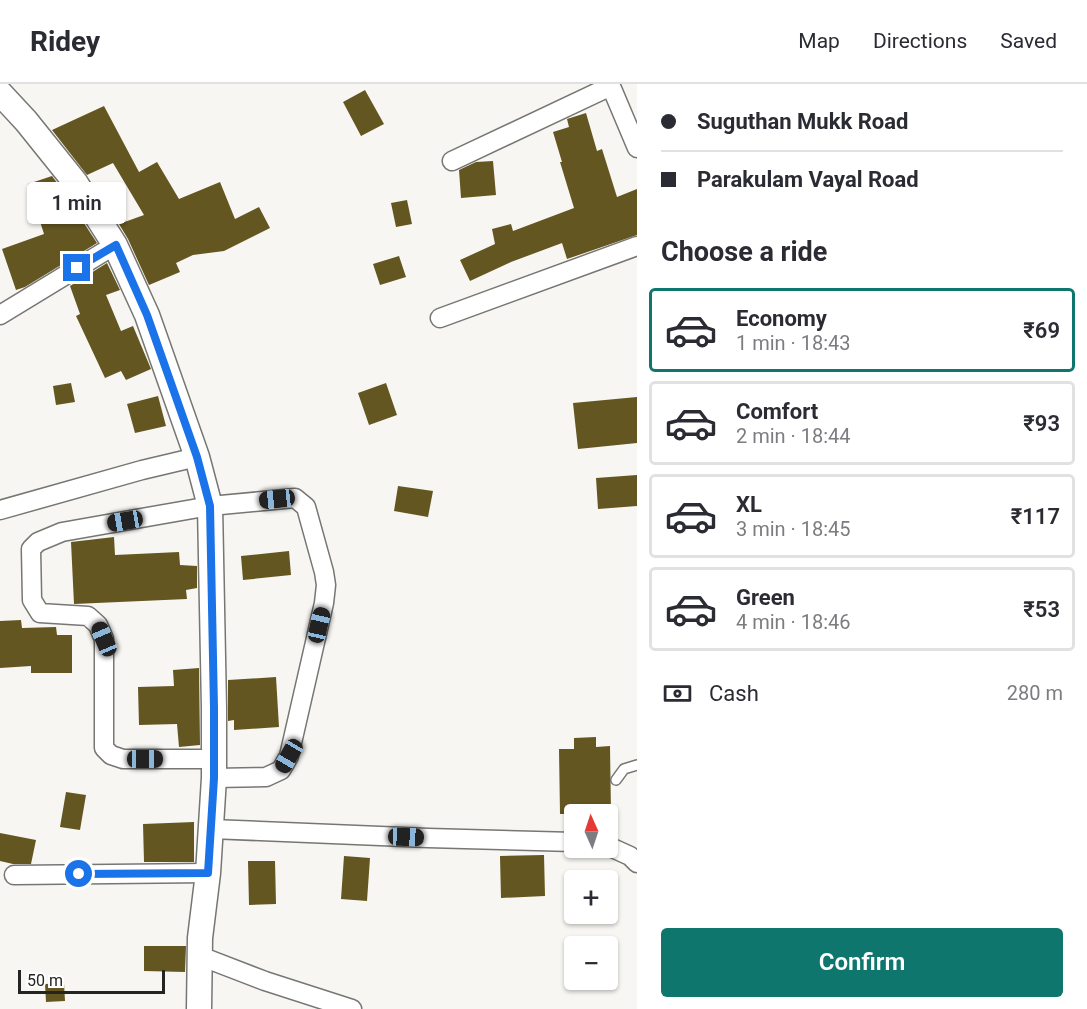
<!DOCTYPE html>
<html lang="en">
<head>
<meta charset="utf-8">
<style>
	:root { --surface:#fff; --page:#f7f7f7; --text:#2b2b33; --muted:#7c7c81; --line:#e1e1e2; --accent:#0f766e }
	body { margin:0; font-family:Roboto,sans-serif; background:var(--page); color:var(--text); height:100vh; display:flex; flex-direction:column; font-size:22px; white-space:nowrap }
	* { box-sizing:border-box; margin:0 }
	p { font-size:20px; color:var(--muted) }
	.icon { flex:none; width:33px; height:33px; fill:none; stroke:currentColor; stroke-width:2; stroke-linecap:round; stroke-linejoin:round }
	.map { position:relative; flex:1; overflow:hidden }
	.drawer { display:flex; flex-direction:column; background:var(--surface); width:450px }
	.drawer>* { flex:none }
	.banner { display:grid; align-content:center; height:132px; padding:0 24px; background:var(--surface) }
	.needle { width:39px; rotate:357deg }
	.buttons { position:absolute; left:564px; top:720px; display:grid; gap:12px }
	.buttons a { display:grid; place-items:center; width:54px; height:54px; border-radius:6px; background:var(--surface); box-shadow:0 2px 4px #0004; font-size:30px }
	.scale { position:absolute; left:18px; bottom:15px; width:147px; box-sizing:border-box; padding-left:6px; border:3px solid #242423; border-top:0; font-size:16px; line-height:21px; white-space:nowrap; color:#242423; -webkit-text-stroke:4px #fff; paint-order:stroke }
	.end { position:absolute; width:27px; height:27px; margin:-14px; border:8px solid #1a73e8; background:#fff; box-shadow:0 0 0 3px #fff }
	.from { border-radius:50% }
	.bubble { position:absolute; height:42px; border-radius:6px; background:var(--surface); box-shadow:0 2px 4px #0004; font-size:20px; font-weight:600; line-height:42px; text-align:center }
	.car { position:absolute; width:18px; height:36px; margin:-18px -9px; border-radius:8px; box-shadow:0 0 4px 2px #0007; background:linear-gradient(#222 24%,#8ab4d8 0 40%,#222 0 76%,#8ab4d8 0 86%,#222 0) }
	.banner b { display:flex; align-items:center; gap:21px; height:57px; font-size:22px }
	.banner b+b { border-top:2px solid var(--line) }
	.banner i { width:15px; height:15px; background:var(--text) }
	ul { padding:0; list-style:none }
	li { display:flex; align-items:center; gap:18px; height:84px; margin:0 12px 9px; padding:0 12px; border:3px solid var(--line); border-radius:6px }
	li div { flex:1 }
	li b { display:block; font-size:22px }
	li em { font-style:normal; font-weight:600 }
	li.current { border-color:var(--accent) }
	li>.icon { width:54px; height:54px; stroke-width:1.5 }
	h2 { padding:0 24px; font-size:27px; line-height:72px }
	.pay { display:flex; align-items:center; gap:15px; height:66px; padding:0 24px; font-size:22px }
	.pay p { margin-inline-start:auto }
	.action { display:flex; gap:12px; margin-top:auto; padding:12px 24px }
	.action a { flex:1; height:69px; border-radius:6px; background:var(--accent); color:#fff; font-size:24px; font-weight:600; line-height:69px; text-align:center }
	header { display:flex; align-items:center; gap:36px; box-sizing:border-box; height:84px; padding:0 30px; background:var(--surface); border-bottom:2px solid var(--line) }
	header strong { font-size:28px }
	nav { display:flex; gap:33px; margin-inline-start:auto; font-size:21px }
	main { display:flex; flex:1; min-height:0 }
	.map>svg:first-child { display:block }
	.building { fill:#645620 }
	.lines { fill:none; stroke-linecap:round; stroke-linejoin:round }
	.lane-casing { stroke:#767673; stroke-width:12 }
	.street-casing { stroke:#767673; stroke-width:21 }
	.secondary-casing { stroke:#767673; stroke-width:27 }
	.lane { stroke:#fff; stroke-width:9 }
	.street { stroke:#fff; stroke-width:18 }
	.secondary { stroke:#fff; stroke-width:24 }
	.route { stroke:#1a73e8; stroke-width:8 }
</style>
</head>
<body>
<header>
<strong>Ridey</strong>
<nav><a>Map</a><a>Directions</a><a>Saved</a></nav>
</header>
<main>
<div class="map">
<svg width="637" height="925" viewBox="0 0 637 925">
	<rect width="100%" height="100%" fill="#f7f6f3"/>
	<!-- building -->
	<path class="building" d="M365,6L384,40L361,52L343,18Z
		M104,22L139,88L157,78L179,115L220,98L235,135L259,123L270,144L224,167L193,171L176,179L180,188L149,201L128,155L119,140L144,131L113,79L87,91L52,46Z
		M586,29L597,67L602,65L617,113L637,105V151L567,175L562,159L511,178L470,197L460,176L495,160L492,145L511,140L513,147L574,124L560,78H562L553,48L569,43L567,35Z
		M493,77L496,111L461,114L459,86L476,78Z
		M52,92L58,100L71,138L80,133L97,159L25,203L16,206L2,165L44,150L28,100Z
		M407,116L412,140L396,143L391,119Z
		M399,172L406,193L380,201L373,180Z
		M107,179L120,206L106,211L121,247L133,242L151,285L126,296L121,287L105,294L76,232L80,230L70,202Z
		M71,299L75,318L56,321L53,302Z
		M386,299L397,331L369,341L358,309Z
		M158,312L166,342L135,349L127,320Z
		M637,313V359L578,365L573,319Z
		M637,391V422L598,425L596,394Z
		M398,402L433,407L428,433L394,427Z
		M114,453L115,471L179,468L180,481L197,482V504L186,506L187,515L74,520L71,458Z
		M289,467L291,491L243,496L241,472Z
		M21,536L22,544L56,543L57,551H72V589H31V582L0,584V537Z
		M199,584L200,661L179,663L177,640L139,641L138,603L174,602L173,586Z
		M276,593L279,643L234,646V636L228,637V596Z
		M596,653V663L610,662L611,730H560L559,665H574V654Z
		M66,708L86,711L80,746L60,743Z
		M194,738V778H144L143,740Z
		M0,749L36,756L31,780H13L0,777Z
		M544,771L545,812L501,814L500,772Z
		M344,772L370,774L367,817L341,815Z
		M248,777H275L276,820L249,821Z
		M144,862H186L185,888L144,887Z
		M64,899L65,917L46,918L45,900Z"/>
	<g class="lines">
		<!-- lane casing -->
		<g class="lane-casing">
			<path id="lane" d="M616,696L624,685L637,681"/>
		</g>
		<!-- street casing -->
		<g class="street-casing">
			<path id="street" d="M610,0L637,64
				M452,77L611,2
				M0,231L115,161
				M440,234L637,162
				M0,426L142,386L197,373
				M213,675H123L111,671L104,664V555L98,541L88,532L40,529L32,516L31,465L38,458L62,448L210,422L295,414L306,423L324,488L326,501L324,519L289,672L281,686L266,693L214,694
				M211,745L428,754L574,758
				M608,762L630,772L637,779
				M14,791L208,789
				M200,872L265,897L352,925"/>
		</g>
		<!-- secondary casing -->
		<g class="secondary-casing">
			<path id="secondary" d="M0,9L26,37L75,98L115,161L147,231L197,373L210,422L214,624V694L208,789L200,854L199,925"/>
		</g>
		<!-- lane -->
		<use href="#lane" class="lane"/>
		<!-- street -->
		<use href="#street" class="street"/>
		<!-- secondary -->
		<use href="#secondary" class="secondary"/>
	</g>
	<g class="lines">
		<!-- route -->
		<path class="route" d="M77,184L116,161L147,231L197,373L210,422L214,624V694L208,789L79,790"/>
	</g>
</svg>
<div class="buttons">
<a><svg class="needle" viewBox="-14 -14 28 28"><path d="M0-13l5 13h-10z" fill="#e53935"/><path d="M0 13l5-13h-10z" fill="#7c7c81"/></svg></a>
<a>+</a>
<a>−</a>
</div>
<div class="scale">50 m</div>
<i class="end from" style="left:79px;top:790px"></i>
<i class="end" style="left:77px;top:184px"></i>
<div class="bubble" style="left:27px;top:98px;width:99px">1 min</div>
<i class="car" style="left:277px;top:415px;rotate:264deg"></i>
<i class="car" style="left:125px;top:437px;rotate:260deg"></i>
<i class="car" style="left:319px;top:541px;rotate:13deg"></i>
<i class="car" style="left:104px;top:555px;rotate:337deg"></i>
<i class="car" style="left:289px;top:672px;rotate:210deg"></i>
<i class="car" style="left:145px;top:675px;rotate:90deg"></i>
<i class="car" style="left:406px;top:753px;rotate:92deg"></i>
</div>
<section class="drawer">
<div class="banner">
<b><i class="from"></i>Suguthan Mukk Road</b>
<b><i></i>Parakulam Vayal Road</b>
</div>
<h2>Choose a ride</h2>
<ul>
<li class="current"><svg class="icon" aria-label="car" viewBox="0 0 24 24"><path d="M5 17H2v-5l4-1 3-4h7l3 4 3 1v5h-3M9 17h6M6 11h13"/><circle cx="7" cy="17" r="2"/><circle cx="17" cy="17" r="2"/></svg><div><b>Economy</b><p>1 min · 18:43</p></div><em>₹69</em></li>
<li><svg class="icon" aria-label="car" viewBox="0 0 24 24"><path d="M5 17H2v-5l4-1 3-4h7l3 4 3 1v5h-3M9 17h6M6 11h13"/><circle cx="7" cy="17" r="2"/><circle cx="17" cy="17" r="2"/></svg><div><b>Comfort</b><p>2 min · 18:44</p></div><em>₹93</em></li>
<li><svg class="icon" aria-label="car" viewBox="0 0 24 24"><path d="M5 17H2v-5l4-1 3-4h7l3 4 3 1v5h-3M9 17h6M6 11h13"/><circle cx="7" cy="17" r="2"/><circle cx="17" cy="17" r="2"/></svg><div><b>XL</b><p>3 min · 18:45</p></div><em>₹117</em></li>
<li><svg class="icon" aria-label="car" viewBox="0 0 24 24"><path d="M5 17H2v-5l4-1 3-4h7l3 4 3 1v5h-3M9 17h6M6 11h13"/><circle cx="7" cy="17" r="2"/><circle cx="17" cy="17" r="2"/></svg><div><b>Green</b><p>4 min · 18:46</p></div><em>₹53</em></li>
</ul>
<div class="pay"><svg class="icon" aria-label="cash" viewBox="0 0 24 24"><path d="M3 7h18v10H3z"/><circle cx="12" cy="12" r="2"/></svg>Cash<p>280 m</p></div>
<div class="action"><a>Confirm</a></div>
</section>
</main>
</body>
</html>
